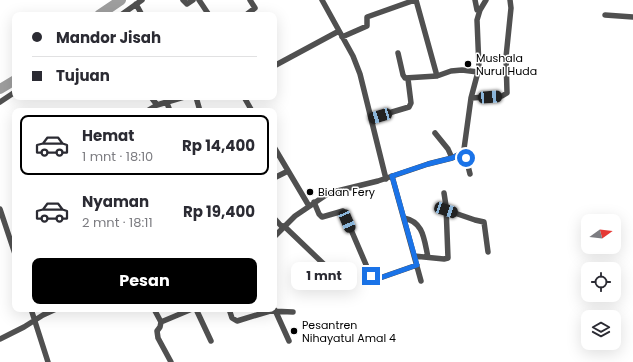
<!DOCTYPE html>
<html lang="id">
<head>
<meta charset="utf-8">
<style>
	:root { --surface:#fff; --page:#f2f2f3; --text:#2b2b33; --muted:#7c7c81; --line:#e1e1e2; --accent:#000 }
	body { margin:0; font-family:Poppins,sans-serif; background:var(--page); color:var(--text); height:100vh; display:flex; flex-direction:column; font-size:15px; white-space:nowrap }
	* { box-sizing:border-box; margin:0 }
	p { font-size:13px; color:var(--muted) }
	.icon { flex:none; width:22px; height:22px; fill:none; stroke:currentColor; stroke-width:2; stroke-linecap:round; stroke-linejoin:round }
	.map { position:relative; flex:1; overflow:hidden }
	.panel { position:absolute; left:12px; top:108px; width:265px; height:204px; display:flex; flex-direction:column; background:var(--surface); border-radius:8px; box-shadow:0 4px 16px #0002 }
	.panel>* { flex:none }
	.banner { position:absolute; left:12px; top:12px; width:265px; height:88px; border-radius:8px; box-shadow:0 4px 16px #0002; display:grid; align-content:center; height:88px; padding:0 20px; background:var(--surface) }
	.needle { width:26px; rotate:75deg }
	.fabs { position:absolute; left:581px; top:214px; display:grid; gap:8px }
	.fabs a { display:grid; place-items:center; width:40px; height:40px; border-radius:8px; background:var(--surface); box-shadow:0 4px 16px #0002; font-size:20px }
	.end { position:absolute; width:18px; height:18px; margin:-9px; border:5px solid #1a73e8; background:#fff; box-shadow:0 0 0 2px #fff }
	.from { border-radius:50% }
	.bubble { position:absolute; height:28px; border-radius:8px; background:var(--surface); box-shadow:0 4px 16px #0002; font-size:13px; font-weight:700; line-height:28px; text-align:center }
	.car { position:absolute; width:12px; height:24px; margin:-12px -6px; border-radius:5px; box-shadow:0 0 3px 1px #0007; background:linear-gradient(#222 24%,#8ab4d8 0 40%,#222 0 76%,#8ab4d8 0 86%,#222 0) }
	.banner b { display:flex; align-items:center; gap:14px; height:38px; font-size:15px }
	.banner b+b { border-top:1px solid var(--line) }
	.banner i { width:10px; height:10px; background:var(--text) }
	ul { padding:7px 0 0; list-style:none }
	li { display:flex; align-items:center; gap:12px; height:60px; margin:0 8px 6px; padding:0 12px; border:2px solid transparent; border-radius:8px }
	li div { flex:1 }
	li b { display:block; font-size:15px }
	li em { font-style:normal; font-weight:700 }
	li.active { border-color:var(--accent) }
	li>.icon { width:36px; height:36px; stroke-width:1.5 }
	.primary-button { display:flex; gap:8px; margin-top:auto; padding:8px 20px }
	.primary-button a { flex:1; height:46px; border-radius:8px; background:var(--accent); color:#fff; font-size:16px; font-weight:700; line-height:46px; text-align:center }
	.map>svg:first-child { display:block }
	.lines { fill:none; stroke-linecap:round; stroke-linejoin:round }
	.river { stroke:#9e9e9e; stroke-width:10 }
	.street { stroke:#505050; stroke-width:5.5 }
	.route { stroke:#1a73e8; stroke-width:5 }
	.poi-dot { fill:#000; stroke:#fff; stroke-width:1.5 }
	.labels { text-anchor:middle; stroke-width:3; stroke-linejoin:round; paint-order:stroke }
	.poi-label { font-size:11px; fill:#000; stroke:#fff; text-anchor:start }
</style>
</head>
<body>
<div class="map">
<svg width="633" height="362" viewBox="0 0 633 362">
	<rect width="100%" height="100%" fill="#fff"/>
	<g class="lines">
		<!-- river -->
		<path class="river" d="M99,15L121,0
			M0,89L15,80"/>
		<!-- street -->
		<path class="street" d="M183,0L187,4L193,0
			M199,0L209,15
			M322,0L353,56L360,74L386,179
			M416,0L437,76
			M475,0L477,10H480
			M136,4L142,15
			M121,15L142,0
			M246,15L255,8L250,0
			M605,15L633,17
			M342,37L367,26V17L415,0
			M398,53L403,75L405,78L437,76L451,71L462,70L478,72
			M274,66L339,31
			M151,97L157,105
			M196,97L200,111
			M244,97L252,111
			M471,98L502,96L507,93L506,57L511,8L510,0
			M0,102L15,92
			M167,103L170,111
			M147,111L157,105L184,97
			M372,118L409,107L411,103L408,79
			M435,133L448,149L452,158
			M274,147L309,206
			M462,153L466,158L470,174
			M392,176L421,281
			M274,178L288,171
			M314,202L319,214L322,217L343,211L370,274L374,278L377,279L417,265
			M0,209L15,254
			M446,210L475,220L484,222L488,252
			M274,218L283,228
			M404,218C424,222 424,240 428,257
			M284,226L331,271
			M274,237L295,216L329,193L378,181L428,164L452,158L462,153L464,149L471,98L479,68L477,20L480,10L486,0
			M414,256L444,259L448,258L446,206L444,193
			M31,309L48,362
			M154,309L161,322L160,327L157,331L158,338L171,362
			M196,309L211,341
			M229,309L232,318L237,321L270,311L293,312
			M275,310L289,341
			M161,322L192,309
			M0,339L24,327L43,315L56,309"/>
	</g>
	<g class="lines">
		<!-- route -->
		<path class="route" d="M371,276L377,279L417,265L392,176L428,164L452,158L462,153L466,158"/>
	</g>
	<!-- markers -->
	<g class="poi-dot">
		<circle cx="468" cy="64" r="4"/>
		<circle cx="310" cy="192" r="4"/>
		<circle cx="294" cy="331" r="4"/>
	</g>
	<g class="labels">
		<!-- poi labels -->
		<g class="poi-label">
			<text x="476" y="62">Mushala<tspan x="476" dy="13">Nurul Huda</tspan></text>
			<text x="318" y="196">Bidan Fery</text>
			<text x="302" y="329">Pesantren<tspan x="302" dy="13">Nihayatul Amal 4</tspan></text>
		</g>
	</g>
</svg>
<div class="fabs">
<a><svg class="needle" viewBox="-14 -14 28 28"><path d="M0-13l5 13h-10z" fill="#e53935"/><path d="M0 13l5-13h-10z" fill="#7c7c81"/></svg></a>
<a><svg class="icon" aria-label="locate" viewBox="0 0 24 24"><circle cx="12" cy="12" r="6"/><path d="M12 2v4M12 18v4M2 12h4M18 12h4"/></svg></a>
<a><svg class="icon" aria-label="layers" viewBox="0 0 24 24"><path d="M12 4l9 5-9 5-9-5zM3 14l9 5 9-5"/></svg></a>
</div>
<i class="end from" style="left:466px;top:158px"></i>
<i class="end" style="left:371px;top:276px"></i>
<div class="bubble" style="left:291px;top:262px;width:66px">1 mnt</div>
<i class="car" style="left:490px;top:97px;rotate:86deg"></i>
<i class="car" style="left:380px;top:116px;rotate:254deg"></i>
<i class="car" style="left:446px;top:210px;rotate:108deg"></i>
<i class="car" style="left:347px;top:221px;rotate:157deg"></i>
<div class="banner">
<b><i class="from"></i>Mandor Jisah</b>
<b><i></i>Tujuan</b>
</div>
<section class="panel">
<ul>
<li class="active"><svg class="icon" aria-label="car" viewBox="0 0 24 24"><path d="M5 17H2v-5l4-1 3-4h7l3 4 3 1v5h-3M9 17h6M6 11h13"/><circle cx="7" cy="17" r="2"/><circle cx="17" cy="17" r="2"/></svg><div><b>Hemat</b><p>1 mnt · 18:10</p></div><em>Rp 14,400</em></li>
<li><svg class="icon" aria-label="car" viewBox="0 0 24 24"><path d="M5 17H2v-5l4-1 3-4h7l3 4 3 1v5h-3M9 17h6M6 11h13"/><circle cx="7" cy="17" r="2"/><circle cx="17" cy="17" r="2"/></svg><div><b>Nyaman</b><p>2 mnt · 18:11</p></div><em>Rp 19,400</em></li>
</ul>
<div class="primary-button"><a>Pesan</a></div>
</section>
</div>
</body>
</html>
